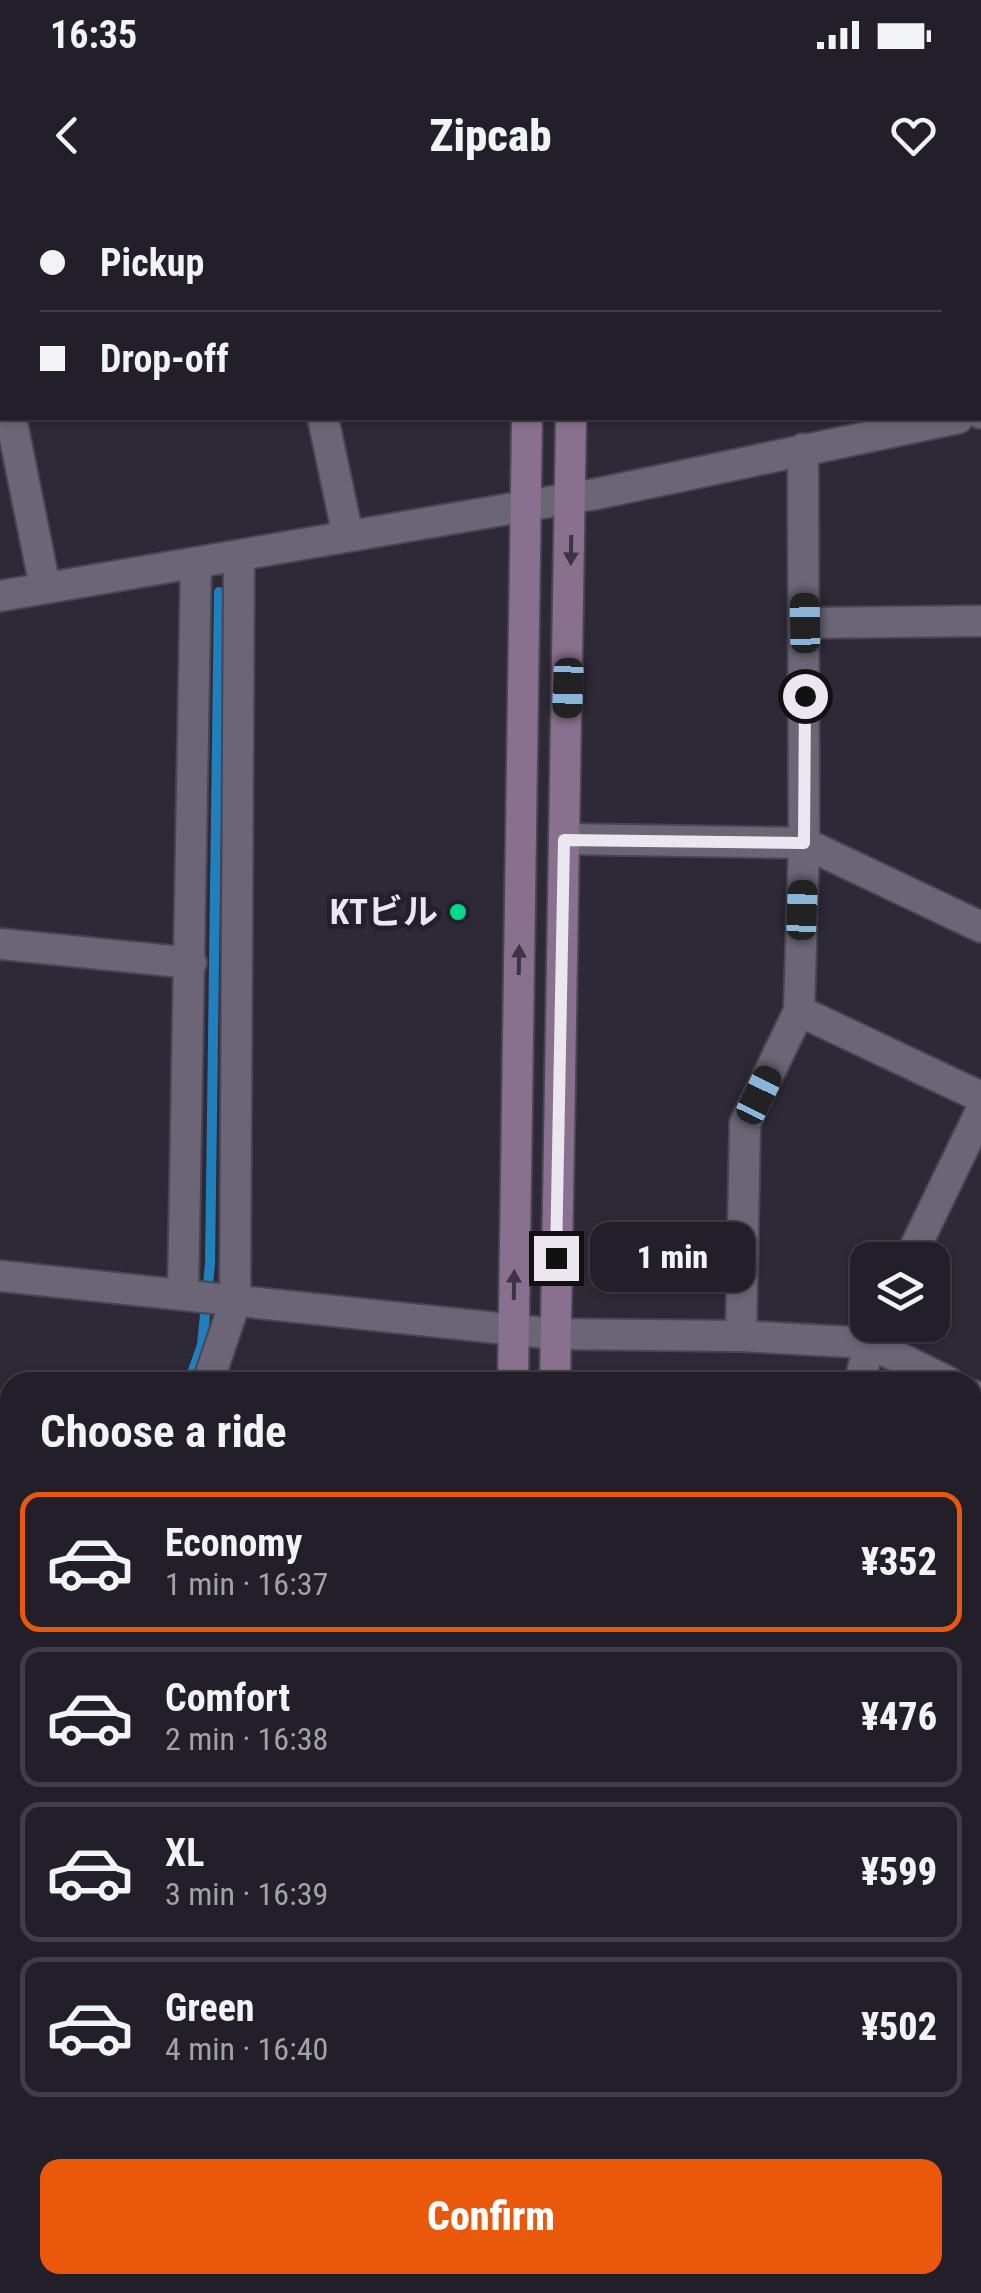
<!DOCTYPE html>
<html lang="en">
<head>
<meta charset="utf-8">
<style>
	:root { --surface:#221f29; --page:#2e2c35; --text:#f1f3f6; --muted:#a2a2a8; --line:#3f3d46; --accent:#ea580c }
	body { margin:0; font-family:"Roboto Condensed","Noto Sans JP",sans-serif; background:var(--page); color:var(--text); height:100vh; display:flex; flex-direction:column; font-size:38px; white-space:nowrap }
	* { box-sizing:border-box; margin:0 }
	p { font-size:32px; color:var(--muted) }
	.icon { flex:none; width:55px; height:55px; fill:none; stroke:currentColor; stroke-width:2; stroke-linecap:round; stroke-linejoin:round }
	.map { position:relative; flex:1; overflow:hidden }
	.details { position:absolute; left:0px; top:1172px; width:982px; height:922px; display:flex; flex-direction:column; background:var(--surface); border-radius:30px 30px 0 0; box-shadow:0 2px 8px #0004,0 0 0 2px var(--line) }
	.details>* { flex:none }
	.guide { position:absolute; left:0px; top:0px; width:982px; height:220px; box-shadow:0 2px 8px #0004,0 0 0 2px var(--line); display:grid; align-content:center; height:220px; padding:0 40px; background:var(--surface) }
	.fabs { position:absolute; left:850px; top:1042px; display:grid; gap:20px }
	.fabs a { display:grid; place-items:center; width:100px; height:100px; border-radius:20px; background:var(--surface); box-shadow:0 2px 8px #0004,0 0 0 2px var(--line); font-size:50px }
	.end { position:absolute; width:45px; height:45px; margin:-22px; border:12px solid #eae7f1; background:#111; box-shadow:0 0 0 5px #111 }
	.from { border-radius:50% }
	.bubble { position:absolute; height:70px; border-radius:20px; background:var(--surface); box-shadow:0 2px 8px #0004,0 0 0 2px var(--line); font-size:32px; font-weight:800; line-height:70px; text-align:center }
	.car { position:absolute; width:30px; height:60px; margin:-30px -15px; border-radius:12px; box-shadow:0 0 8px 2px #0007; background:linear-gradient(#222 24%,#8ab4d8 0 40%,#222 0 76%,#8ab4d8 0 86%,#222 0) }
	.guide b { display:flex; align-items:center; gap:35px; height:95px; font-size:38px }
	.guide b+b { border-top:2px solid var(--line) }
	.guide i { width:25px; height:25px; background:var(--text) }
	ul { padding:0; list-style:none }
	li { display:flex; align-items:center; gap:30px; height:140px; margin:0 20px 15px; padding:0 20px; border:5px solid var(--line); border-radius:20px }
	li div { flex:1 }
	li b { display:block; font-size:38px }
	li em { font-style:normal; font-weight:800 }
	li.selected { border-color:var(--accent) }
	li>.icon { width:90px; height:90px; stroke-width:1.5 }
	h2 { padding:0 40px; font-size:45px; line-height:120px }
	.primary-button { display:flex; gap:20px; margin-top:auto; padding:20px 40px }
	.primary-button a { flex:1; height:115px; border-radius:20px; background:var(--accent); color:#fff; font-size:40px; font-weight:800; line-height:115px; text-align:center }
	.status { display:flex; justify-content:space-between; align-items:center; height:70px; padding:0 50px; background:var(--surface); direction:ltr }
	.status svg { height:28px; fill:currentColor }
	header { display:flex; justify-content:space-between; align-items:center; height:130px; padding:0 40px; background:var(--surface); font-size:45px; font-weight:800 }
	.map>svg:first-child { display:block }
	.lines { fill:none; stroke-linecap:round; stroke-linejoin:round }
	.stream { stroke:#217fbe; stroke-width:10 }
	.street-casing { stroke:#494551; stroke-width:34 }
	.secondary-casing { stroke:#494551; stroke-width:34 }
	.street { stroke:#6b6576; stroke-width:30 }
	.secondary { stroke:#88708e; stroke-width:30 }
	.oneway { fill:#3d3345 }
	.route { stroke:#eae7f1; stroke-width:12 }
	.poi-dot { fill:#04d98b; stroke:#241f2d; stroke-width:4 }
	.labels { text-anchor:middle; stroke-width:10; stroke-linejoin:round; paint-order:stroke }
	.poi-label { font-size:35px; font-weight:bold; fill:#eae7f1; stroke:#241f2d; text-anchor:end }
</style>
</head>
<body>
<div class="status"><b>16:35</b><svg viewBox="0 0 49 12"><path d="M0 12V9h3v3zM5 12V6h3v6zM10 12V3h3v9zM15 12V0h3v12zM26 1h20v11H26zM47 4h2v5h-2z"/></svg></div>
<header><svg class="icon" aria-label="back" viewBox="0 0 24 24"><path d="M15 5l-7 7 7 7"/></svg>Zipcab<svg class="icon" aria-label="heart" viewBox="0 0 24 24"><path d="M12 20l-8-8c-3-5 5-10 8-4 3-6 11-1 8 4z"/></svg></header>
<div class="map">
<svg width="981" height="2093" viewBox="0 0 981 2093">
	<rect width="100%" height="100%" fill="#2e2937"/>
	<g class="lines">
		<!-- stream -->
		<path class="stream" d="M924,0L925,2
			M189,1182L202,1145L210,1064L219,392
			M0,1724L10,1696"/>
		<!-- street casing -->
		<g class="street-casing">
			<path id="street" d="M897,0V2
				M947,0L948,2
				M161,2L174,0
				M0,35L2,34
				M0,159L2,172
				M980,160L981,165
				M980,213H981
				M11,218L45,387
				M323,218L348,336
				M0,396L596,294L958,218
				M805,423L981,421
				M564,639L804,643L981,727
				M0,744L191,763
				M799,811L981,897
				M909,1060L981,911
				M0,1076L555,1134L741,1136L869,1143L948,1182
				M183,1095L196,364
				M741,1136L745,923L799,811L804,643L803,249
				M208,1182L235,1102L239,356
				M860,1182L869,1143L877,1128
				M972,1195L981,1199
				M0,1484L10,1485
				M0,1661L10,1633
				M972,1712L981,1713
				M0,1784L10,1755
				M0,1923L10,1924
				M972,2024L981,2025
				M63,2093L67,2085
				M219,2093V2085
				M839,2093V2085"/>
		</g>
		<!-- secondary casing -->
		<g class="secondary-casing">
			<path id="secondary" d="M109,0V2
				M569,0V2
				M0,1L6,0
				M319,2L334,0
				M530,2V0
				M0,61L2,60
				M513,1182L527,218
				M555,1182L571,218
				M505,2093V2085
				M546,2093V2085"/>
		</g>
		<!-- street -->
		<use href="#street" class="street"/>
		<!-- secondary -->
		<use href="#secondary" class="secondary"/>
	</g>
	<!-- one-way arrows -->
	<defs><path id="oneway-solid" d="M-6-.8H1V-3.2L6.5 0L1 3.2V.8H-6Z" transform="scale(2.5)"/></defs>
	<g class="oneway">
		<use href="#oneway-solid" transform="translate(571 350) rotate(91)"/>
		<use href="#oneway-solid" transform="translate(519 760) rotate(-89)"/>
		<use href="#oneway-solid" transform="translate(514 1085) rotate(-89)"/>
	</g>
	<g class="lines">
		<!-- route -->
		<path class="route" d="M556,1058L564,640L804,643L805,496"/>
	</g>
	<!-- markers -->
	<circle class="poi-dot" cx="458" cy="712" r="10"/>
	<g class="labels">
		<!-- poi labels -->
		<g class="poi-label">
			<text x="438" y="724">KTビル</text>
		</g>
	</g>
</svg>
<div class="fabs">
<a><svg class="icon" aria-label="layers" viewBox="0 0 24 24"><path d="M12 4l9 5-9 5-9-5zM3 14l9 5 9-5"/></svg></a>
</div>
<i class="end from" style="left:805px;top:496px"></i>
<i class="end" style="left:556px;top:1058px"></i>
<div class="bubble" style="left:590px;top:1022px;width:165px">1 min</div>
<i class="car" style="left:805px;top:423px;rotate:359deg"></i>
<i class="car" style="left:568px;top:488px;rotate:182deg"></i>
<i class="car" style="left:802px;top:710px;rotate:2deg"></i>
<i class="car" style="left:759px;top:895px;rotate:26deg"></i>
<div class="guide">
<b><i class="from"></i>Pickup</b>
<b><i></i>Drop-off</b>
</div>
<section class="details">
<h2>Choose a ride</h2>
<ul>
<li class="selected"><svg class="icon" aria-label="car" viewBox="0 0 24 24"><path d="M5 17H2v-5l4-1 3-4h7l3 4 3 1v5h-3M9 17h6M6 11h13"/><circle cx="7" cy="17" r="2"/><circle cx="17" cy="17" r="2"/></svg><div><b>Economy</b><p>1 min · 16:37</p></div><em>¥352</em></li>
<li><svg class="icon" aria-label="car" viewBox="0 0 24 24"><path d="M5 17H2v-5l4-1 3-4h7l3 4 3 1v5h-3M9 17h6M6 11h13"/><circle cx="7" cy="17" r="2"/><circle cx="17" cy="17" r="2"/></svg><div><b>Comfort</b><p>2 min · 16:38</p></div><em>¥476</em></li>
<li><svg class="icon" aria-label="car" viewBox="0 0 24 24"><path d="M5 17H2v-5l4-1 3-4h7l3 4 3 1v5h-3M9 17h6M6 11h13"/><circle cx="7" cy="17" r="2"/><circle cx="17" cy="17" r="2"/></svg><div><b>XL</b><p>3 min · 16:39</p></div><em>¥599</em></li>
<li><svg class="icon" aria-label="car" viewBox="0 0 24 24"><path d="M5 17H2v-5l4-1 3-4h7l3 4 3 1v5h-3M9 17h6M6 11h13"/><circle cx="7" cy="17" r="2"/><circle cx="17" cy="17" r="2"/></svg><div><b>Green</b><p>4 min · 16:40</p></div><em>¥502</em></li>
</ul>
<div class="primary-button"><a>Confirm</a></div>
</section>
</div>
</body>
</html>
